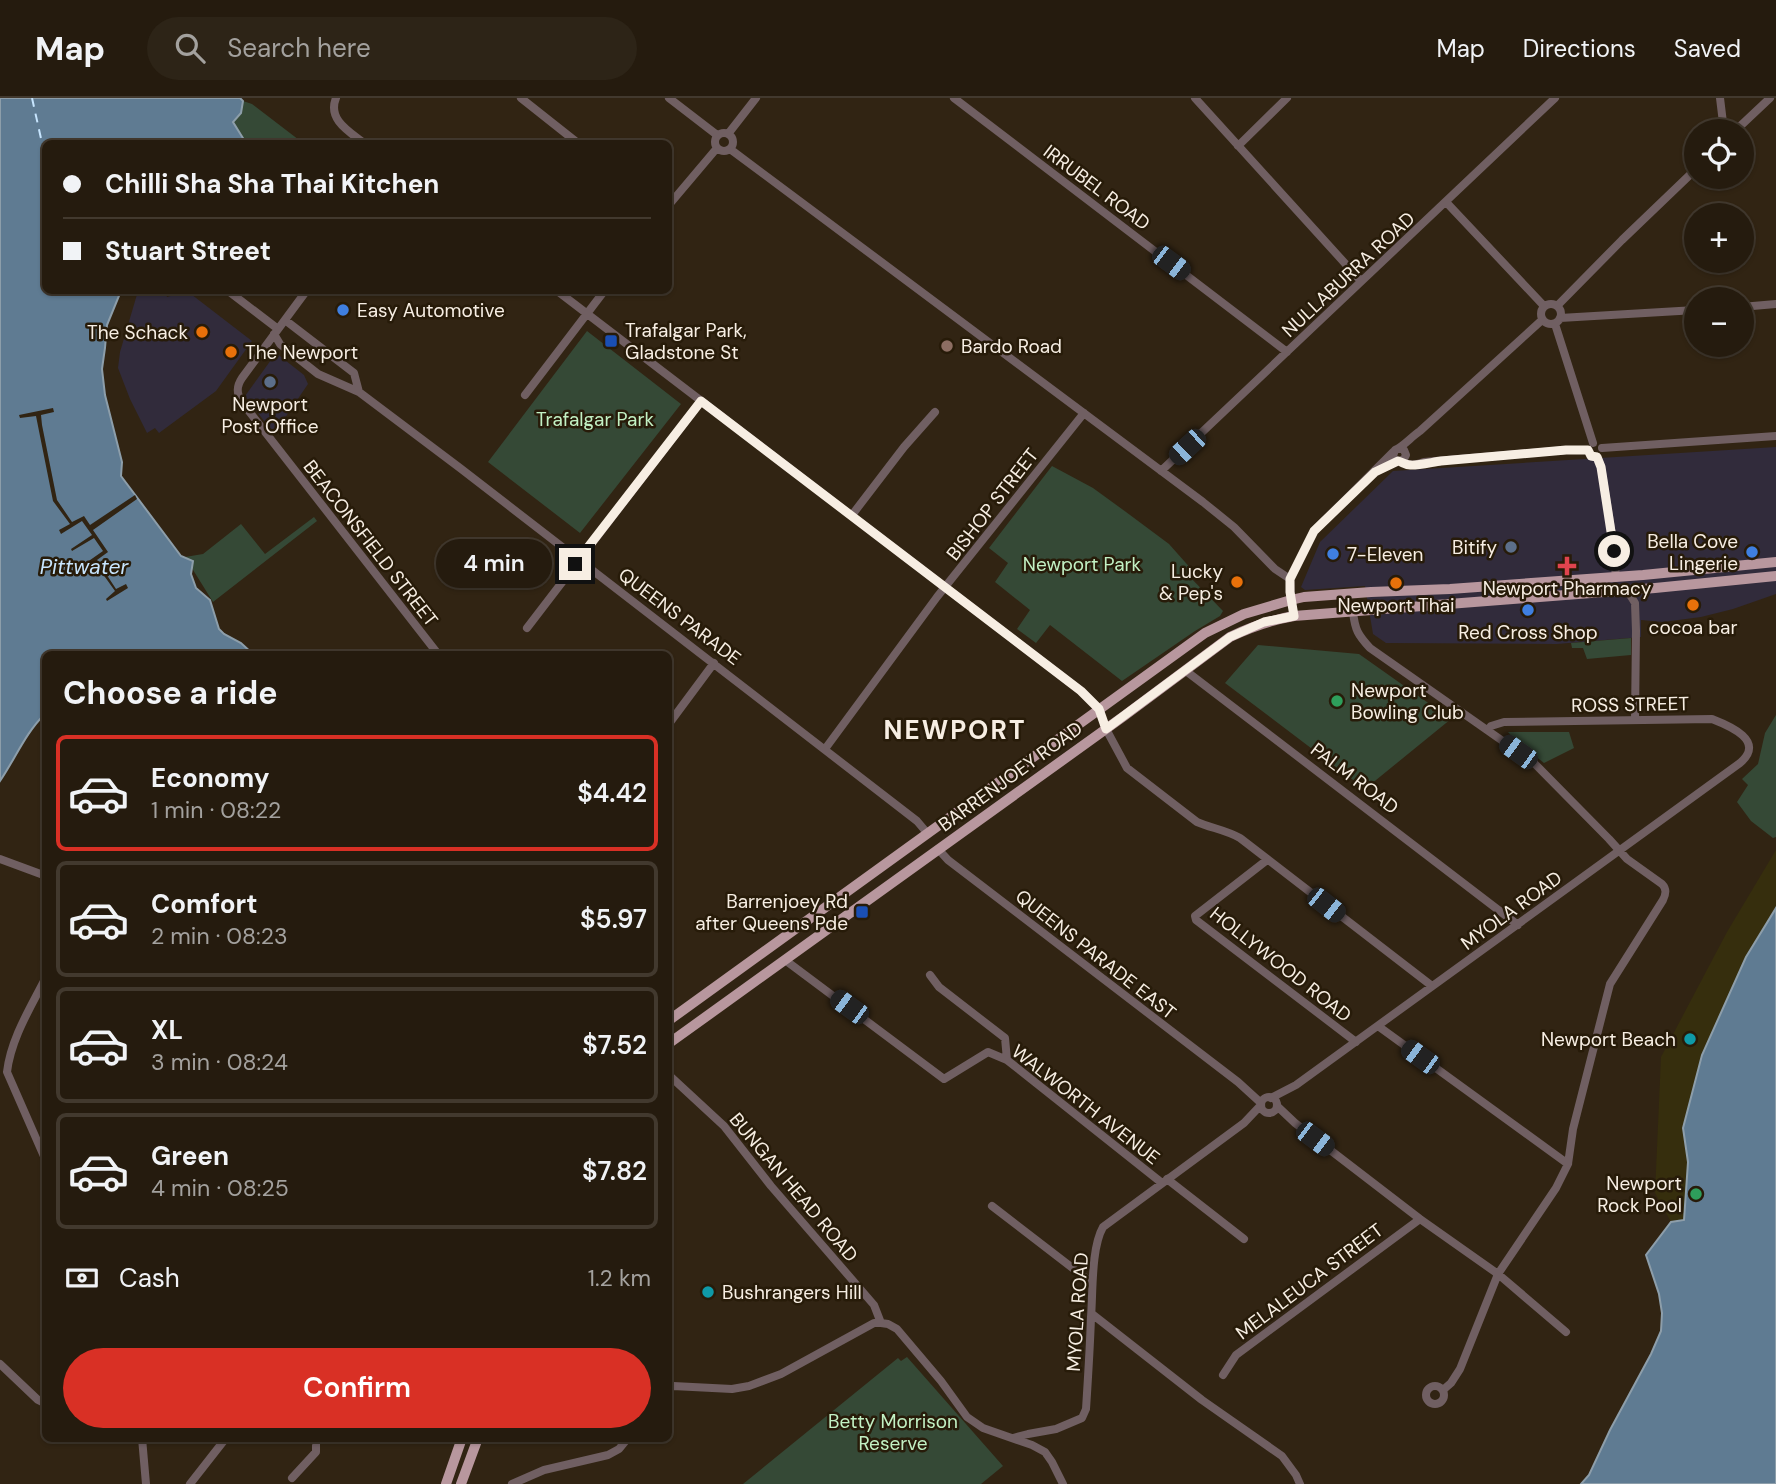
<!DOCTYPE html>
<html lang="en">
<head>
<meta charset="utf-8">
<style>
	:root { --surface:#251b0e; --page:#2d2417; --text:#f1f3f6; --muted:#a3a19e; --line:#42392e; --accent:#d93025 }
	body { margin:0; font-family:"DM Sans",sans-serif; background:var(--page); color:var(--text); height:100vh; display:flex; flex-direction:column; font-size:26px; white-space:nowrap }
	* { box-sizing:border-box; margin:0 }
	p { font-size:23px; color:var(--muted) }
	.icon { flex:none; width:38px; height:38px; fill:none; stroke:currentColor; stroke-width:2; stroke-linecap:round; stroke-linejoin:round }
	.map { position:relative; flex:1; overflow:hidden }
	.panel { position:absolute; left:42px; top:553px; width:630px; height:791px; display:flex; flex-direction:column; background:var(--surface); border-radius:10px; box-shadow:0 2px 5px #0004,0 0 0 2px var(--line) }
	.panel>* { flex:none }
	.guide { position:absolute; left:42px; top:42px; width:630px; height:154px; border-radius:10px; box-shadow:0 2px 5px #0004,0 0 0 2px var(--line); display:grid; align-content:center; height:154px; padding:0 21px; background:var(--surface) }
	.tools { position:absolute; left:1684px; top:21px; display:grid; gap:14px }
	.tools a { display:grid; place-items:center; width:70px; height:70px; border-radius:50%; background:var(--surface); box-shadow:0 2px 5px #0004,0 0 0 2px var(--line); font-size:35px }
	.end { position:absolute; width:32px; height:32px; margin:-16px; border:9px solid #f7eee3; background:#111; box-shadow:0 0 0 4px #111 }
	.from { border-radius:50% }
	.bubble { position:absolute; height:49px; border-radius:24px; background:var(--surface); box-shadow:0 2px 5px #0004,0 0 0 2px var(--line); font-size:23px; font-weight:600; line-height:49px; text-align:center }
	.car { position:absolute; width:21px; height:42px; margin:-21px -10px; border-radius:9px; box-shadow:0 0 5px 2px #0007; background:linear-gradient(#222 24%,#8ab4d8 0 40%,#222 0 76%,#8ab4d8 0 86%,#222 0) }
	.guide b { display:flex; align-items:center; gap:24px; height:66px; font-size:26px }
	.guide b+b { border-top:2px solid var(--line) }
	.guide i { width:18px; height:18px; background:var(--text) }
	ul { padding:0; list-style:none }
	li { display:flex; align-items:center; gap:21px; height:116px; margin:0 14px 10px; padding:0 7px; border:4px solid var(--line); border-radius:10px }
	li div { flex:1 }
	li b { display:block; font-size:26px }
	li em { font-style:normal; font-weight:600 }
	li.selected { border-color:var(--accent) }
	li>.icon { width:63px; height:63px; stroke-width:1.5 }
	h2 { padding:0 21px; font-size:32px; line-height:84px }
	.pay { display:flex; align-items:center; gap:18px; height:77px; padding:0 21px; font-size:26px }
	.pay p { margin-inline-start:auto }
	.cta { display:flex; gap:14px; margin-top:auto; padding:14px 21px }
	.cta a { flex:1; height:80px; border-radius:42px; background:var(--accent); color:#fff; font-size:28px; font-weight:600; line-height:80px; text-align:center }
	header { display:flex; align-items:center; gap:42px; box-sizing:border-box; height:98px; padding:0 35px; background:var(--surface); border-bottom:2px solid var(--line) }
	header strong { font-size:33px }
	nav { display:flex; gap:38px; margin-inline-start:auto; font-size:24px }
	.search { width:490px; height:63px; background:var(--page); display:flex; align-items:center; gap:18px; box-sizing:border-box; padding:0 24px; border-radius:38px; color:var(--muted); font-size:26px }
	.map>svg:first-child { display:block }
	.commercial { fill:#312b3b }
	.green { fill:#354936 }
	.sand { fill:#362e0d }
	.water { fill:#5f7b92; stroke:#8d9eaa; stroke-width:2 }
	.pier { fill:#312413 }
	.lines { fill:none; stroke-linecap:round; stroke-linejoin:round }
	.ferry { stroke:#c7e5fe; stroke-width:2; stroke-dasharray:9 7; stroke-linecap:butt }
	.minor { stroke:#705f62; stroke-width:8 }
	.major { stroke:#b8979e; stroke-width:10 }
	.route { stroke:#f7eee3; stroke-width:9 }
	.shop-dot { fill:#3f7fe0; stroke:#271b09; stroke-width:2.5 }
	.food-dot { fill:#e8710a; stroke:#271b09; stroke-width:2.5 }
	.transit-dot { fill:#1a4fb4; stroke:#271b09; stroke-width:2.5 }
	.education-dot { fill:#8d6e63; stroke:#271b09; stroke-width:2.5 }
	.service-dot { fill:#5c6f8a; stroke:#271b09; stroke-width:2.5 }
	.health-dot { fill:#e0444e; stroke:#271b09; stroke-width:2.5 }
	.leisure-dot { fill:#2e9e5b; stroke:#271b09; stroke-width:2.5 }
	.culture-dot { fill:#0f9aa8; stroke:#271b09; stroke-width:2.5 }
	.labels { text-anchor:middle; stroke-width:5; stroke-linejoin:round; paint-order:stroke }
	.street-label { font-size:19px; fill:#f7eee3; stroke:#271b09 }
	.poi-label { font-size:19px; fill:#f7eee3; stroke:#271b09; text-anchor:start }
	.park-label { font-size:19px; fill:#c2f1c4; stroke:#271b09 }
	.water-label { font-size:21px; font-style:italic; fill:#c7e5fe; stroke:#271b09 }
	.district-label { font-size:26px; font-weight:bold; letter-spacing:2px; fill:#f7eee3; stroke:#271b09 }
</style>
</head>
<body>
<header>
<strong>Map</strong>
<div class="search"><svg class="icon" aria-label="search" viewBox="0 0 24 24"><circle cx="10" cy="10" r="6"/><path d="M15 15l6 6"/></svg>Search here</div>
<nav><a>Map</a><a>Directions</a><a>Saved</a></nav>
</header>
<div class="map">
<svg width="1776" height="1386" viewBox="0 0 1776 1386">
	<rect width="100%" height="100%" fill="#312413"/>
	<!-- commercial -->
	<path class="commercial" d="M138,193H165L167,199L187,193L252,243L216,293L159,335L155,330L147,335L130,301L118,270L120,254Z
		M276,255L304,277L308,286L274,336L245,298Z
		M1776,349V496L1733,511L1701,519L1663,524L1641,522V539L1557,546L1386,545L1373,536L1365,488L1305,492L1301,489L1320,444L1393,373Z"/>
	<!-- green -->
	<path class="green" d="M243,3L252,6L303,45H246L232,24L241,15Z
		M587,233L681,306L580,435L488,364Z
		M1052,368L1093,390L1126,414L1169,446L1193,473L1188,477L1223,513L1220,518L1195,533L1122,583L1050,527L1036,545L1017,531L1030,512L995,484L1008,465L989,450Z
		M314,419L317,423L213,504L185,459L203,456L241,426L265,456Z
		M1631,540V557L1587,561L1583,550H1572L1571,545Z
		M1258,547L1359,556L1451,621L1365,691L1225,585Z
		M1776,617V739L1773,740L1751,723L1737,704L1748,687L1742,681L1758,666L1765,635Z
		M1508,634H1569L1574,650L1544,665L1516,643Z
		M907,1259L1003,1368L981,1386H743L898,1260L901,1263Z"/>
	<!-- sand -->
	<path class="sand" d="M1776,752V810L1746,859L1702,957L1683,1030L1688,1063L1684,1122L1671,1124L1655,1095L1661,959L1727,834Z"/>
	<!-- water -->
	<path class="water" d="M0,0H240L243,3L241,15L233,24L246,45L46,46V192L121,193L107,227L105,250L102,271L105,297L122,364L121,378L181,458L193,463L191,476L196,490L210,502L219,531L224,536L241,545L253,556H46L45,616C26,634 15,661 0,683Z
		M1776,810V1386H1581L1589,1377L1610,1332L1651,1256L1661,1233L1662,1215L1659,1196L1646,1157L1671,1124L1684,1122L1688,1064L1683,1030L1702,957L1746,859Z"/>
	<!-- pier -->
	<path class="pier" d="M53,310L54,314L41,317L42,327L57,402L72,424L84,418L90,427L135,397L137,401L93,432L108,454L97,462L116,491L126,486L128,490L107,503L106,501L115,493L95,465L85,470L83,467L103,453L94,440L72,453L71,451L92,437L82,423L61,436L59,432L70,426L53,403L36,318L20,320L19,317Z"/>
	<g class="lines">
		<!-- ferry -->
		<path class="ferry" d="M32,0L46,63"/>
		<!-- minor -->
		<path class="minor" d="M336,0C327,22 350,34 365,46
			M521,0L579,46
			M669,0L717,37
			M954,0L1287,254
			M1195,0L1361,183
			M1720,0L1724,33
			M1735,33L1770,0
			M715 44a9 9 0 1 1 18 0a9 9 0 1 1-18 0Z
			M728,36L756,0
			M1238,48L1287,0
			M730,51L1203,404L1234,429L1275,471L1290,481
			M1446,104L1544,208
			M668,108L717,50
			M227,192L278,231
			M307,192L242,280C236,289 237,295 241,303L438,556
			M556,192L1081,593L1099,611
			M1541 216a10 10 0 1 1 20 0a10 10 0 1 1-20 0Z
			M1557,208L1622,142L1696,71
			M1741,209L1776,206
			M1560,220L1696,212
			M285,222L354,275L359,294
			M1555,226L1593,345
			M274,236L280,246L318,276L359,294L460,370L917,723L928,736
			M525,297L605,192
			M1400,350L1404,352L1406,357L1404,361L1399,363L1395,362L1393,358L1395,352C1404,348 1411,339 1420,333L1542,222
			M1602,350L1776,338
			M1597,359L1601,368L1612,437L1616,479
			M1401,363C1409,368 1415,367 1424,364L1566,352H1588
			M1161,373L1555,0
			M1375,374L1398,363
			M852,417L904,349L935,314
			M1627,492L1635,505L1636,533L1635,621
			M1291,502L1290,481L1314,433L1393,354
			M1353,514C1355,532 1358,537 1370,550L1534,665L1609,741L1627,761L1662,786C1667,791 1666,796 1663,802L1610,886L1573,1031L1568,1066L1556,1090L1498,1176L1460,1271L1451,1285L1443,1292
			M527,530L701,303
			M1186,573L1518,827
			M668,627L714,565
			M1106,631L1127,670L1197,724C1211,730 1226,732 1240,740L1432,888
			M825,651L937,499L1084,315
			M938,751L948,762L1238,984L1261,1005
			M0,761L46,778
			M1267,762L1195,818L1196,822L1356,944
			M785,862L944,981L988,954L1007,962L1162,1085
			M930,877L939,889L1005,940L1007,962
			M46,879C31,909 11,940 7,974L46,1063
			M1378,928L1568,1066
			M671,979L724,1028L771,1088L874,1207L881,1225L888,1226L897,1231L941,1283L967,1319L983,1330L1032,1347L1045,1354L1052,1364L1063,1386
			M1261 1007a8 8 0 1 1 16 0a8 8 0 1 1-16 0Z
			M1271,1000L1296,987L1740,665C1766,643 1730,628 1712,621L1504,624L1491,628L1488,632
			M1277,1008L1295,1025L1420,1121L1498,1176L1566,1234
			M1167,1081L1244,1141
			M992,1108L1092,1185
			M1092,1216L1202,1302L1282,1358L1296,1377L1300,1386
			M0,1266L38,1302L46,1306
			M1223,1277L1236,1257L1420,1121
			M1426 1297a9 9 0 1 1 18 0a9 9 0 1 1-18 0Z
			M668,1290L673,1288L732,1291L749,1288L781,1276L874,1225H881
			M142,1340L146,1386
			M1013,1340L1028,1336L1056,1331L1082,1320L1086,1311C1088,1280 1090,1250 1091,1219C1093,1195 1091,1150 1103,1129L1244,1025L1261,1007
			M292,1380L316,1354V1345L313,1340
			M190,1386L226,1340
			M512,1386L544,1372L608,1357L619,1351L628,1340"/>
		<!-- major -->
		<path class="major" d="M668,923L1205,535L1244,516L1291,502L1304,499L1371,494L1450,491L1643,477L1776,464
			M668,946L1124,618L1230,539C1251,529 1271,522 1294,518L1655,490L1776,478
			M446,1386L462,1340
			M461,1386L478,1340"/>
	</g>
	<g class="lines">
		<!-- route -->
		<path class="route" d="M575,466L701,303L1081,593L1099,611L1106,631L1230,539L1264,524L1294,518L1290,494V481L1314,433L1375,374L1398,363C1402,364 1406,367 1410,367C1416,368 1433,364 1441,363L1566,352H1588L1591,358L1597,359L1601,369L1614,453"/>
	</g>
	<!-- markers -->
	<g class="shop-dot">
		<circle cx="343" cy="212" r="7"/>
		<circle cx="1752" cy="454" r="7"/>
		<circle cx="1333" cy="456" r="7"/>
		<circle cx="1528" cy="512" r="7"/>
	</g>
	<g class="food-dot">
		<circle cx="202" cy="234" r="7"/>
		<circle cx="231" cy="254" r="7"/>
		<circle cx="1237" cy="484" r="7"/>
		<circle cx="1396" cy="485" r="7"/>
		<circle cx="1693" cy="507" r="7"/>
	</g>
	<g class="transit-dot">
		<rect x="604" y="236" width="14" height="14" rx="3.5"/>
		<rect x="855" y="807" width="14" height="14" rx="3.5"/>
	</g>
	<circle class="education-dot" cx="947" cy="248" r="7"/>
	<g class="service-dot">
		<circle cx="270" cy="284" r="7"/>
		<circle cx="1511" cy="449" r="7"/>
	</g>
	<path class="health-dot" d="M1563.5 457.5h7v7h7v7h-7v7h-7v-7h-7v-7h7z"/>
	<g class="leisure-dot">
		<circle cx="1337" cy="603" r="7"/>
		<circle cx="1696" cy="1096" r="7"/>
	</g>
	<g class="culture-dot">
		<circle cx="1690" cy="941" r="7"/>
		<circle cx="708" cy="1194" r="7"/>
	</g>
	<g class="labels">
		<!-- street labels -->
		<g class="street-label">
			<text transform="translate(1097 89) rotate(37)" y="7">IRRUBEL ROAD</text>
			<text transform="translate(1348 176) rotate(-43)" y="7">NULLABURRA ROAD</text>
			<text transform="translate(992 406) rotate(-52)" y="7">BISHOP STREET</text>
			<text transform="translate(371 445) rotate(52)" y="7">BEACONSFIELD STREET</text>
			<text transform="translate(680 518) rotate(37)" y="7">QUEENS PARADE</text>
			<text transform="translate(1630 606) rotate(-1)" y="7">ROSS STREET</text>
			<text transform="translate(1010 678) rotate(-36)" y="7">BARRENJOEY ROAD</text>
			<text transform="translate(1355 680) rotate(37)" y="7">PALM ROAD</text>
			<text transform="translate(1511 812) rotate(-36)" y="7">MYOLA ROAD</text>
			<text transform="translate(1096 856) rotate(38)" y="7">QUEENS PARADE EAST</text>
			<text transform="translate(1281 866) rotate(38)" y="7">HOLLYWOOD ROAD</text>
			<text transform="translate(1086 1006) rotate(38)" y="7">WALWORTH AVENUE</text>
			<text transform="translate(794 1089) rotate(50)" y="7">BUNGAN HEAD ROAD</text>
			<text transform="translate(1309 1183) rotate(-37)" y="7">MELALEUCA STREET</text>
			<text transform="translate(1077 1214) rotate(-86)" y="7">MYOLA ROAD</text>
		</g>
		<!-- poi labels -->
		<g class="poi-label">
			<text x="357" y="219">Easy Automotive</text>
			<text x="625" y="239">Trafalgar Park,<tspan x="625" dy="22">Gladstone St</tspan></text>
			<text x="188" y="241" text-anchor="end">The Schack</text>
			<text x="961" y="255">Bardo Road</text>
			<text x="245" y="261">The Newport</text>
			<text x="270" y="313" text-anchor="middle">Newport<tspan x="270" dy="22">Post Office</tspan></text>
			<text x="1738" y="450" text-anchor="end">Bella Cove<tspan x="1738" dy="22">Lingerie</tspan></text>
			<text x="1497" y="456" text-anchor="end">Bitify</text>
			<text x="1347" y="463">7-Eleven</text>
			<text x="1223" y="480" text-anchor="end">Lucky<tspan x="1223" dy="22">&amp; Pep's</tspan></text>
			<text x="1567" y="497" text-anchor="middle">Newport Pharmacy</text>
			<text x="1396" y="514" text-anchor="middle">Newport Thai</text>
			<text x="1693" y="536" text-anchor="middle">cocoa bar</text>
			<text x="1528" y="541" text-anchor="middle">Red Cross Shop</text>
			<text x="1351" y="599">Newport<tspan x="1351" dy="22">Bowling Club</tspan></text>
			<text x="848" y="810" text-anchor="end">Barrenjoey Rd<tspan x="848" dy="22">after Queens Pde</tspan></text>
			<text x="1676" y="948" text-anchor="end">Newport Beach</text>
			<text x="1682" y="1092" text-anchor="end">Newport<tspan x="1682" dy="22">Rock Pool</tspan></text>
			<text x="722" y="1201">Bushrangers Hill</text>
		</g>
		<!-- park labels -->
		<g class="park-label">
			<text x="595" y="328">Trafalgar Park</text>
			<text x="1082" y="473">Newport Park</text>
			<text x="893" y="1330">Betty Morrison<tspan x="893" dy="22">Reserve</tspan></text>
		</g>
		<!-- water labels -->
		<g class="water-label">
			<text x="84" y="476">Pittwater</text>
		</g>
		<!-- district labels -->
		<g class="district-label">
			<text x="955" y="641">NEWPORT</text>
		</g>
	</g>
</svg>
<div class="tools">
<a><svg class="icon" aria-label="locate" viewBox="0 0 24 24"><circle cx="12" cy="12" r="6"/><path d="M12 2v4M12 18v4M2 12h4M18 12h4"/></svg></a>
<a>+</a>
<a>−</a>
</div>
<i class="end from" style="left:1614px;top:453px"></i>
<i class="end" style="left:575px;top:466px"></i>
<div class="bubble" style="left:436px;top:441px;width:116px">4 min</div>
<i class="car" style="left:1171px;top:165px;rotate:127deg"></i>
<i class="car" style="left:1187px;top:349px;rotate:227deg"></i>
<i class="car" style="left:1518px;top:654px;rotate:306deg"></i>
<i class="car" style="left:1326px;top:807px;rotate:128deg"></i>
<i class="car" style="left:849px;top:909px;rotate:306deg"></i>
<i class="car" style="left:1420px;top:959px;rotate:306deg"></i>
<i class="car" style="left:1315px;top:1041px;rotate:127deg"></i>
<div class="guide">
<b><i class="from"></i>Chilli Sha Sha Thai Kitchen</b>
<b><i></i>Stuart Street</b>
</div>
<section class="panel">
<h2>Choose a ride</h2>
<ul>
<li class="selected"><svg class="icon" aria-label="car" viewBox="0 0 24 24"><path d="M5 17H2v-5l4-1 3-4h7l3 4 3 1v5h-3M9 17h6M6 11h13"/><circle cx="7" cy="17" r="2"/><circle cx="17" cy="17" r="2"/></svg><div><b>Economy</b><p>1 min · 08:22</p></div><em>$4.42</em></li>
<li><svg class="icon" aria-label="car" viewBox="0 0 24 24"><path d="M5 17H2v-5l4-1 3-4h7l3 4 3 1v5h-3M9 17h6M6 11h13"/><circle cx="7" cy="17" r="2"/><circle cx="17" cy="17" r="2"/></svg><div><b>Comfort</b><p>2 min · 08:23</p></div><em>$5.97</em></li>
<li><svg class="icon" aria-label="car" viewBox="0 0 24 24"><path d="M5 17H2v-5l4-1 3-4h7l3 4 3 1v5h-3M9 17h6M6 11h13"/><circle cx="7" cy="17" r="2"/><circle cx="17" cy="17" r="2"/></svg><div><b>XL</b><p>3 min · 08:24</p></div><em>$7.52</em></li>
<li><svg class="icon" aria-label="car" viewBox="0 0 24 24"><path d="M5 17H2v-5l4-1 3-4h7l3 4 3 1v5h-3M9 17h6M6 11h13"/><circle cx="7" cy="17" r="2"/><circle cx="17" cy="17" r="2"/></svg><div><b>Green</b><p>4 min · 08:25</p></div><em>$7.82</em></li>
</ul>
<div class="pay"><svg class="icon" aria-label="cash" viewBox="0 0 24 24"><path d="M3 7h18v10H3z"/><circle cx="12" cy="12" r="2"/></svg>Cash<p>1.2 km</p></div>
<div class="cta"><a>Confirm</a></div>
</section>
</div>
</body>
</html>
